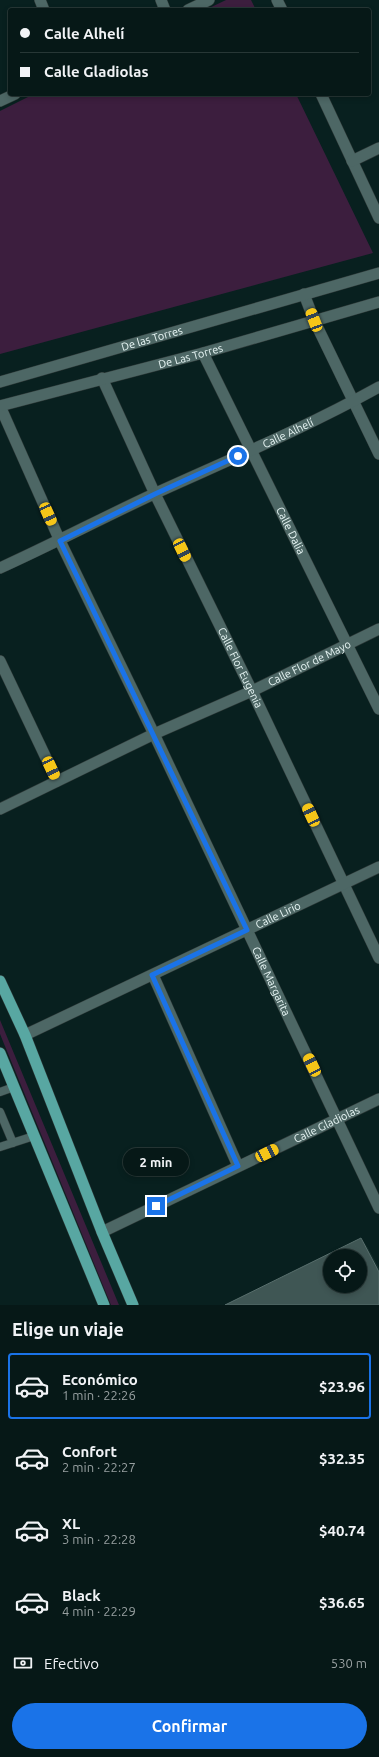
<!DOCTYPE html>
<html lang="es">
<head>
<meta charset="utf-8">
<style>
	:root { --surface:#061817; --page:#0f2120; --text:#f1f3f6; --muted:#98a0a1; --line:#273736; --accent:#1a73e8 }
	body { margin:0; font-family:Ubuntu,sans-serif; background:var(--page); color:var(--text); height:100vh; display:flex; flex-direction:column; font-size:15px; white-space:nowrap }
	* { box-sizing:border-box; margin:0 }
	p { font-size:13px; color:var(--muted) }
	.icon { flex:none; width:22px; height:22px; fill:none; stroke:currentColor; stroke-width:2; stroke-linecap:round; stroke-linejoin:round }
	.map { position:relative; height:1305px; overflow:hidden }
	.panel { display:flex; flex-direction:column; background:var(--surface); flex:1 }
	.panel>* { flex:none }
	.banner { position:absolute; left:8px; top:8px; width:363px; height:88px; border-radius:4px; box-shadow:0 2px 6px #0003,0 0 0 1px var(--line); display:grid; align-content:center; height:88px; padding:0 12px; background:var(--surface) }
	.fabs { position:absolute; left:323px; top:1249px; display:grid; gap:8px }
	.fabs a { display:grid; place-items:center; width:44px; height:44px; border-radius:50%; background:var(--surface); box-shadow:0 2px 6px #0003,0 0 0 1px var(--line); font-size:20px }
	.end { position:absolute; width:18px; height:18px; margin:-9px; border:5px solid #1a73e8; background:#fff; box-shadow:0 0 0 2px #fff }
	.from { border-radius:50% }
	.bubble { position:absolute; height:28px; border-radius:14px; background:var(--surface); box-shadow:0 2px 6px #0003,0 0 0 1px var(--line); font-size:13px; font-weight:600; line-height:28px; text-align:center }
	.car { position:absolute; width:12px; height:24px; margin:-12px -6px; border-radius:5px; box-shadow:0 0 3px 1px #0007; background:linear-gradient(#f5c518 24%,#345 0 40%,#f5c518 0 76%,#345 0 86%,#f5c518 0) }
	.banner b { display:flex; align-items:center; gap:14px; height:38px; font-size:15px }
	.banner b+b { border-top:1px solid var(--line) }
	.banner i { width:10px; height:10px; background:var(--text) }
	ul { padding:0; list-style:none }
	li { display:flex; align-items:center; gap:12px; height:66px; margin:0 8px 6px; padding:0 4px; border:2px solid transparent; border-radius:4px }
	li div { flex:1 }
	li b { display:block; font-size:15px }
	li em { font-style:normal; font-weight:600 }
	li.current { border-color:var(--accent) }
	li>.icon { width:36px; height:36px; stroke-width:1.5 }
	h2 { padding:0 12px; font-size:18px; line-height:48px }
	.pay { display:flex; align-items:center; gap:10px; height:44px; padding:0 12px; font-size:15px }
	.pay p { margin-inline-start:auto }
	.action { display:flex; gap:8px; margin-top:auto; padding:8px 12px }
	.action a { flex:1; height:46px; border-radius:24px; background:var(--accent); color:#fff; font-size:16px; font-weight:600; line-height:46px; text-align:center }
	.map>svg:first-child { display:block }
	.green { fill:#3c1e3e }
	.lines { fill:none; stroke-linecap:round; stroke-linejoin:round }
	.service-casing { stroke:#2e3938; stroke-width:9 }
	.minor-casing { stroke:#2e3938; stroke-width:12 }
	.tertiary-casing { stroke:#2e3938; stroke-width:12 }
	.primary-casing { stroke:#2e3938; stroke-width:12 }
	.service { stroke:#4d6765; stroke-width:8 }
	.minor { stroke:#4d6765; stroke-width:11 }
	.tertiary { stroke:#4d6765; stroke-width:11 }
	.primary { stroke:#58a7a2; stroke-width:11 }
	.shaded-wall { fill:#142d2b }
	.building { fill:#3f5654; stroke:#596f6d; fill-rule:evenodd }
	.route { stroke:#1a73e8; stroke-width:5 }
	.labels { text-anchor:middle; stroke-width:3; stroke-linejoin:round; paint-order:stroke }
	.street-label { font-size:11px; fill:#e8f6f5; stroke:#08201f }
</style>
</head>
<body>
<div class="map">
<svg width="379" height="1305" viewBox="0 0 379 1305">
	<rect width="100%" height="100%" fill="#08201f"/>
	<!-- green -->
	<path class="green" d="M226,0H251L256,10H205Z
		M34,94H296L373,253L0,354V111Z
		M0,1020L119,1305H111L0,1034Z"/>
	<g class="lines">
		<!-- service casing -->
		<g class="service-casing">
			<path id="service" d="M0,1092L14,1087
				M0,1112L13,1143
				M0,1147L34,1136"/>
		</g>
		<!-- minor casing -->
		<g class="minor-casing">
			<g id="minor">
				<path d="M40,0L44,10"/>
				<path d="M161,0L165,10"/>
				<path d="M277,0L282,10"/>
				<path d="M188,10L209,0"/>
				<path d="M321,94L379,218"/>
				<path d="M0,101L15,94"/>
				<path d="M352,161L379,148"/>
				<path d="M304,294L314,320L379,454"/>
				<path id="s1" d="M203,353L379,709"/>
				<path id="s2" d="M102,378L155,494L252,691L379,958"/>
				<path id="s3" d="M0,406L60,541L154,734L379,1208"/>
				<path id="s4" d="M0,568C53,544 104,517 156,493C231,459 307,427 379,387"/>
				<path d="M0,661L57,781"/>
				<path id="s5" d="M0,809L154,734L252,691L379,629"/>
				<path d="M153,975L238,1166"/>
				<path id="s6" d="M25,1035L379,867"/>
				<path id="s7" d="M102,1232L379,1099"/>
			</g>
		</g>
		<!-- tertiary casing -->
		<g class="tertiary-casing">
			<g id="tertiary">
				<path id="s8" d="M0,382L379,273"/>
				<path id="s9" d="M0,406L203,353L379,302"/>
			</g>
		</g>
		<!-- primary casing -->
		<g class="primary-casing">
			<path id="primary" d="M0,981L25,1035L102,1232L133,1305
				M0,1053L104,1305"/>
		</g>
		<!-- service -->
		<use href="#service" class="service"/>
		<!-- minor -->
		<use href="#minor" class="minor"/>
		<!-- tertiary -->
		<use href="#tertiary" class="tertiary"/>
		<!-- primary -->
		<use href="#primary" class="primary"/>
	</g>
	<!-- shaded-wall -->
	<path class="shaded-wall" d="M361,1238L368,1248L379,1268V1272Z"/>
	<!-- building -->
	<path class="building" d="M361,1238L379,1272V1305H225ZM330,1256H360V1286H330Z"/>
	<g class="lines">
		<!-- route -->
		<path class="route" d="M156,1206L238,1166L152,975L247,930L60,541L155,494L238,456"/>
	</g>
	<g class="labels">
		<!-- street labels -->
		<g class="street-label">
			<text dy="4" stroke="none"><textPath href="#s8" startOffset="158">De las Torres</textPath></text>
			<text dy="4" stroke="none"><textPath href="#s9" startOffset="197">De Las Torres</textPath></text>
			<text dy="4" stroke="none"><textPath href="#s4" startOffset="318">Calle Alhelí</textPath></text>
			<text dy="4" stroke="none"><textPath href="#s1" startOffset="198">Calle Dalia</textPath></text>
			<text dy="4" stroke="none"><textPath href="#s5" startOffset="342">Calle Flor de Mayo</textPath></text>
			<text dy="4" stroke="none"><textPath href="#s2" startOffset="321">Calle Flor Eugenia</textPath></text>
			<text dy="4" stroke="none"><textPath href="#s6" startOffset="280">Calle Lirio</textPath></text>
			<text dy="4" stroke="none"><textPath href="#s3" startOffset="636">Calle Margarita</textPath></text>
			<text dy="4" stroke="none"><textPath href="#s7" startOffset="249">Calle Gladiolas</textPath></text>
		</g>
	</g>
</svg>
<div class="fabs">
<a><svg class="icon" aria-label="locate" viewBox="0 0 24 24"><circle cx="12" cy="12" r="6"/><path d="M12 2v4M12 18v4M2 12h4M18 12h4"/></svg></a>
</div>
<i class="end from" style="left:238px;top:456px"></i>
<i class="end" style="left:156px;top:1206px"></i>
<div class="bubble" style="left:123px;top:1148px;width:66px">2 min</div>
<i class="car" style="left:314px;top:320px;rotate:339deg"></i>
<i class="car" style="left:48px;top:514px;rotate:156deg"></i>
<i class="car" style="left:182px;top:550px;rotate:154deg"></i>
<i class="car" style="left:51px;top:768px;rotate:155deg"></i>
<i class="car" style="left:311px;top:815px;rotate:335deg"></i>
<i class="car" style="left:312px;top:1065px;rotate:334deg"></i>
<i class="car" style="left:267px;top:1153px;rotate:64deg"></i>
<div class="banner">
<b><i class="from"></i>Calle Alhelí</b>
<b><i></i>Calle Gladiolas</b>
</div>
</div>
<section class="panel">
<h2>Elige un viaje</h2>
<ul>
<li class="current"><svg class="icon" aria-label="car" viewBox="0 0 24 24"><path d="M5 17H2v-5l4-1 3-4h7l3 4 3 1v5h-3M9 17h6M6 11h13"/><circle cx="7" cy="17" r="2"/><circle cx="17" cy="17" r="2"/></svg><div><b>Económico</b><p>1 min · 22:26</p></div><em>$23.96</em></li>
<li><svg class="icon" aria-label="car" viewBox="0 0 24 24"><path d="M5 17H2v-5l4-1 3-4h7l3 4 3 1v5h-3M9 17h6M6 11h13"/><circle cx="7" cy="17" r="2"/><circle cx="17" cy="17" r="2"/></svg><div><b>Confort</b><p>2 min · 22:27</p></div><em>$32.35</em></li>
<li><svg class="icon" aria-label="car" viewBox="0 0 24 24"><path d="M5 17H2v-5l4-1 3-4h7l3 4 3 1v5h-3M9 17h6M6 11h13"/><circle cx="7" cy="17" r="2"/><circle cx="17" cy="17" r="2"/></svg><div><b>XL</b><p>3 min · 22:28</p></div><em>$40.74</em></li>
<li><svg class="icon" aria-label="car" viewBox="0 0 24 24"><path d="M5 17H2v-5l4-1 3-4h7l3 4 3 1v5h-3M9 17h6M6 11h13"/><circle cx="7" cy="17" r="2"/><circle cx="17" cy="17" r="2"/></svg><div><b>Black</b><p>4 min · 22:29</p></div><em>$36.65</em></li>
</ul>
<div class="pay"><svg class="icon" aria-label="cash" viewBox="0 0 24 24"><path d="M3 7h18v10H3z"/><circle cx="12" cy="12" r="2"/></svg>Efectivo<p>530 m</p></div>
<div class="action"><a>Confirmar</a></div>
</section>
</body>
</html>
